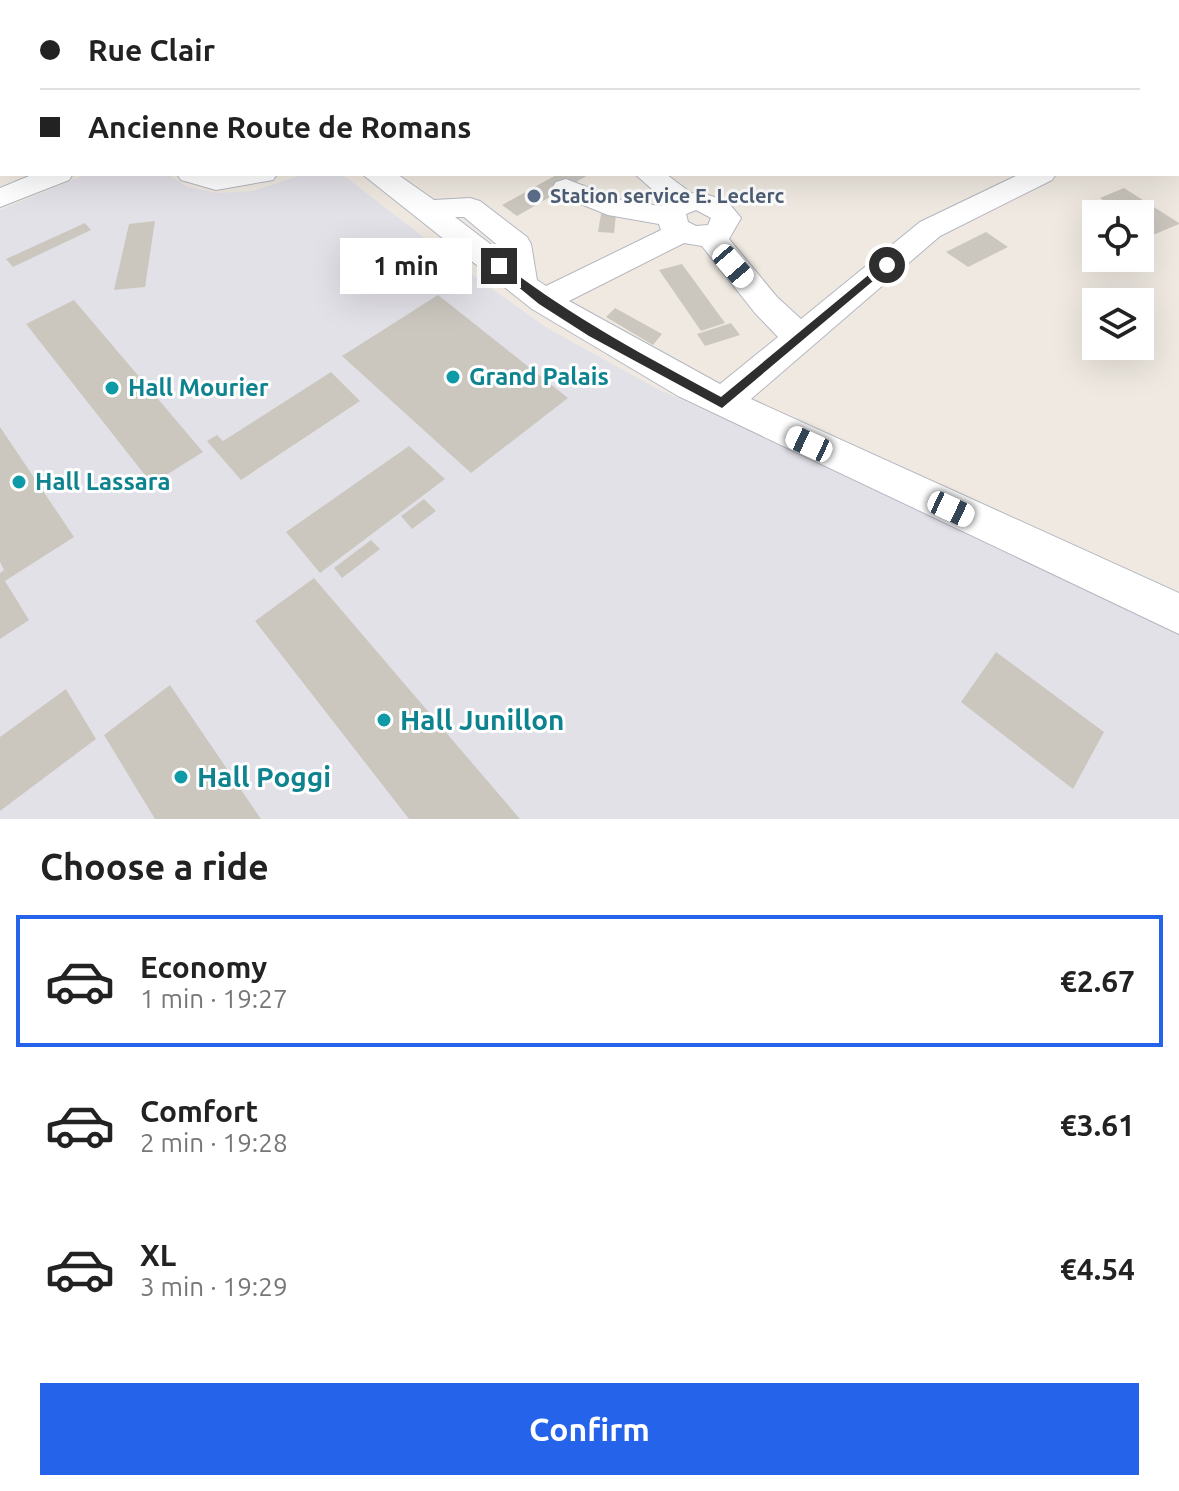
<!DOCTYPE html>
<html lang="en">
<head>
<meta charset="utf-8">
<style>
	:root { --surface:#fff; --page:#f6f6f6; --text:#222; --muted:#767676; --line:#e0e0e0; --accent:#2563eb }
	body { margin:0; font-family:Ubuntu,sans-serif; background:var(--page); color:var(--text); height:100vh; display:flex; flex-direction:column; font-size:30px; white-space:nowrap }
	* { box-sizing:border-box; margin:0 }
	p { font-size:26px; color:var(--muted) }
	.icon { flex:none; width:44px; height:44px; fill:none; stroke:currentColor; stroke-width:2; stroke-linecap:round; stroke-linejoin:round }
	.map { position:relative; height:819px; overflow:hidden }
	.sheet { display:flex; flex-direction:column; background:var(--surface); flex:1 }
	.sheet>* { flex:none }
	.hud { position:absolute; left:0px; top:0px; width:1180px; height:176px; box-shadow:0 8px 32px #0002; display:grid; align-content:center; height:176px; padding:0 40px; background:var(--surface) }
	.fabs { position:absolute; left:1082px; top:200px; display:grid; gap:16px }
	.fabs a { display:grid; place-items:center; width:72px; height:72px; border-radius:0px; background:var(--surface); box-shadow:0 8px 32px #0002; font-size:40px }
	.end { position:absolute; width:36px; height:36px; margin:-18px; border:10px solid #2e2e2e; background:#fff; box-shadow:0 0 0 4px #fff }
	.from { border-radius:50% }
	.bubble { position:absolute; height:56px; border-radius:0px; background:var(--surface); box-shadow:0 8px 32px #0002; font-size:26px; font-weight:700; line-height:56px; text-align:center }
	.car { position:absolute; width:24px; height:48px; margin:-24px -12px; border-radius:10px; box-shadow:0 0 6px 2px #0007; background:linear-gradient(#fff 24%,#345 0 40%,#fff 0 76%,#345 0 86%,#fff 0) }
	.hud b { display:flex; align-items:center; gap:28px; height:76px; font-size:30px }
	.hud b+b { border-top:2px solid var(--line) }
	.hud i { width:20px; height:20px; background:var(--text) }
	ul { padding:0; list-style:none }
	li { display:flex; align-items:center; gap:24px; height:132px; margin:0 16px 12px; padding:0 24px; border:4px solid transparent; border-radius:0px }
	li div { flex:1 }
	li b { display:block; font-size:30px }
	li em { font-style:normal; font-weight:700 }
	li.active { border-color:var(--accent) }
	li>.icon { width:72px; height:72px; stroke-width:1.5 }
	h2 { padding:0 40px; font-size:36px; line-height:96px }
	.action { display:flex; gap:16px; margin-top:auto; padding:16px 40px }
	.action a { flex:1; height:92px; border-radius:0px; background:var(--accent); color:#fff; font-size:32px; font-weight:700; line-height:92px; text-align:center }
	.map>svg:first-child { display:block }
	.industrial { fill:#e3e1e8 }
	.building { fill:#cbc7bf }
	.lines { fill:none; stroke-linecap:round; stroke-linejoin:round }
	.minor-casing { stroke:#b4b7c1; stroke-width:2 }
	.major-casing { stroke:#c9c9c9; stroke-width:2 }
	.minor { fill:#fff; fill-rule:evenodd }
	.major { fill:#f2d163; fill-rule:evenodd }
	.route { fill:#2e2e2e }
	.service-dot { fill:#5c6f8a; stroke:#fff; stroke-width:3 }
	.culture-dot { fill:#0f9aa8; stroke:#fff; stroke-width:3 }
	.labels { text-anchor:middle; stroke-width:6; stroke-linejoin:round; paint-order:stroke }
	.far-service-label { font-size:20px; font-weight:bold; fill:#4e5e75; stroke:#fff; text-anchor:start }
	.culture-label { font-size:24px; font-weight:bold; fill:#0d838f; stroke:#fff; text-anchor:start }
	.near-culture-label { font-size:28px; font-weight:bold; fill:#0d838f; stroke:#fff; text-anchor:start }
</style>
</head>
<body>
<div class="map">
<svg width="1179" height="819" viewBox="0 0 1179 819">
	<rect width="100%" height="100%" fill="#efe9e1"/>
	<!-- industrial -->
	<path class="industrial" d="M87,174H168L187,187L218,193L253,191L304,174H337L347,178L467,271L547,328L656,388L1179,629V819H0V210Z"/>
	<!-- building -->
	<path class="building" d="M558,174H590L517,216L502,205Z
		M1124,188L1179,223V224L1153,235L1140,225V214H1123L1100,198Z
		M601,214L616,215L614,233L598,232Z
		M155,221L145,287L114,290L129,224Z
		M85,223L91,230L13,267L6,259Z
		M986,232L1008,247L968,267L946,252Z
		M682,264L725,323L701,331L659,270Z
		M438,295L568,398L471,473L342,356Z
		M74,300L203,452L152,484L26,324Z
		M615,308L662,334L653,345L606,317Z
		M731,323L740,335L705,346L697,334Z
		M331,372L360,401L241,480L207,441L217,435L223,441Z
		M0,427L74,537L5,581L29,620L0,639V573L4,570L0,562Z
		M409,446L445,479L320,573L286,532Z
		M424,499L436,511L412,529L401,516Z
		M371,540L380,549L342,578L334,568Z
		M314,578L520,819H409L255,621Z
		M996,652L1104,732L1073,789L961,702Z
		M170,685L261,819H155L104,735Z
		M66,689L96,739L0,811V737Z"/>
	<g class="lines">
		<!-- minor casing -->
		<g class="minor-casing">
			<path id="minor" d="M152,0H175L177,2H154Z
				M0,4H2V18H0Z
				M1179,105V121L1178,122V106Z
				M34,174H73L69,180L0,207V188Z
				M177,174H277L273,180L216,190L181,180Z
				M362,174H397L434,200L470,198L480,201L527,237L531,244L537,280L546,286L661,230L659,224L608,215L556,194L552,188L556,182L566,179L623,201L661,206L665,201L635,174H666L691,193L705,194L727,201L741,218L729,239L777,297L801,319L920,222L1020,174H1056L1052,180L940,236L751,399L1179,593V634L678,396L532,309ZM696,210L711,218L708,225L696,226L688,222L686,214ZM455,217H464L501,248L502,253ZM684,243L702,246L755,313L778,337L720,384L569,301Z"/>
		</g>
		<!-- major casing -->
		<g class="major-casing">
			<path id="major" d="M2,150V171H0V151Z"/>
		</g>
		<!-- minor -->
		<use href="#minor" class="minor"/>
		<!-- major -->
		<use href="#major" class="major"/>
	</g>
	<!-- route -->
	<path class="route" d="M883,263L892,265L722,408L589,336L539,304L493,266L503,264C571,317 645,356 721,397Z"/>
	<!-- markers -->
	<circle class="service-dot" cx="534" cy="196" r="8"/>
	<g class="culture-dot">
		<circle cx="453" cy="377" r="8"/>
		<circle cx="112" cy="388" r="8"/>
		<circle cx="19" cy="482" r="8"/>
		<circle cx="384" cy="720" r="8"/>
		<circle cx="181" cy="777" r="8"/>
	</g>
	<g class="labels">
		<!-- far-service labels -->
		<g class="far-service-label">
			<text x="550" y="203">Station service E. Leclerc</text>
		</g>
		<!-- culture labels -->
		<g class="culture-label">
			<text x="469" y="385">Grand Palais</text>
			<text x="128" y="396">Hall Mourier</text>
			<text x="35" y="490">Hall Lassara</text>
		</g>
		<!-- near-culture labels -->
		<g class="near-culture-label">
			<text x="400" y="730">Hall Junillon</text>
			<text x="197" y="787">Hall Poggi</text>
		</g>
	</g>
</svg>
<div class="fabs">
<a><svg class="icon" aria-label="locate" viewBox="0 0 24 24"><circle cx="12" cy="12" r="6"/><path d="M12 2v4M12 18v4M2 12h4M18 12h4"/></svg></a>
<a><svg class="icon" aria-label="layers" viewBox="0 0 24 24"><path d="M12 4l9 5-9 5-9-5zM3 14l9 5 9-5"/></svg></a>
</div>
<i class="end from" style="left:887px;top:265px"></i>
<i class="end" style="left:499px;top:266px"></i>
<div class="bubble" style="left:340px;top:238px;width:132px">1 min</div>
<i class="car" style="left:733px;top:266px;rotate:139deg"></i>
<i class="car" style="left:809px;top:444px;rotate:295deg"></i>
<i class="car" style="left:951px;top:509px;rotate:115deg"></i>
<div class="hud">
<b><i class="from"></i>Rue Clair</b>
<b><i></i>Ancienne Route de Romans</b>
</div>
</div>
<section class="sheet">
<h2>Choose a ride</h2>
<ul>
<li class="active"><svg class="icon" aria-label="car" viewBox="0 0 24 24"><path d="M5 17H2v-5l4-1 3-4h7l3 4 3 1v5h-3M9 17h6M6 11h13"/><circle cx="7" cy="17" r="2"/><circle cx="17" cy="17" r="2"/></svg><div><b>Economy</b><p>1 min · 19:27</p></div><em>€2.67</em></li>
<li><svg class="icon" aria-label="car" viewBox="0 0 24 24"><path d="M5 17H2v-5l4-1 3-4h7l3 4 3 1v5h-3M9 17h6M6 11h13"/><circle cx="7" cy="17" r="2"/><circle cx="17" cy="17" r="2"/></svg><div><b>Comfort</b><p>2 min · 19:28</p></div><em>€3.61</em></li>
<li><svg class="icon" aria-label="car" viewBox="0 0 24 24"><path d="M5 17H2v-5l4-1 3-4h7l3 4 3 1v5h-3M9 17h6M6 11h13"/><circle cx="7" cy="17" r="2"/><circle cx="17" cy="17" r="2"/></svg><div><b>XL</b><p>3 min · 19:29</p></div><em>€4.54</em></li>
</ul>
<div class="action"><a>Confirm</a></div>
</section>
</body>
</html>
